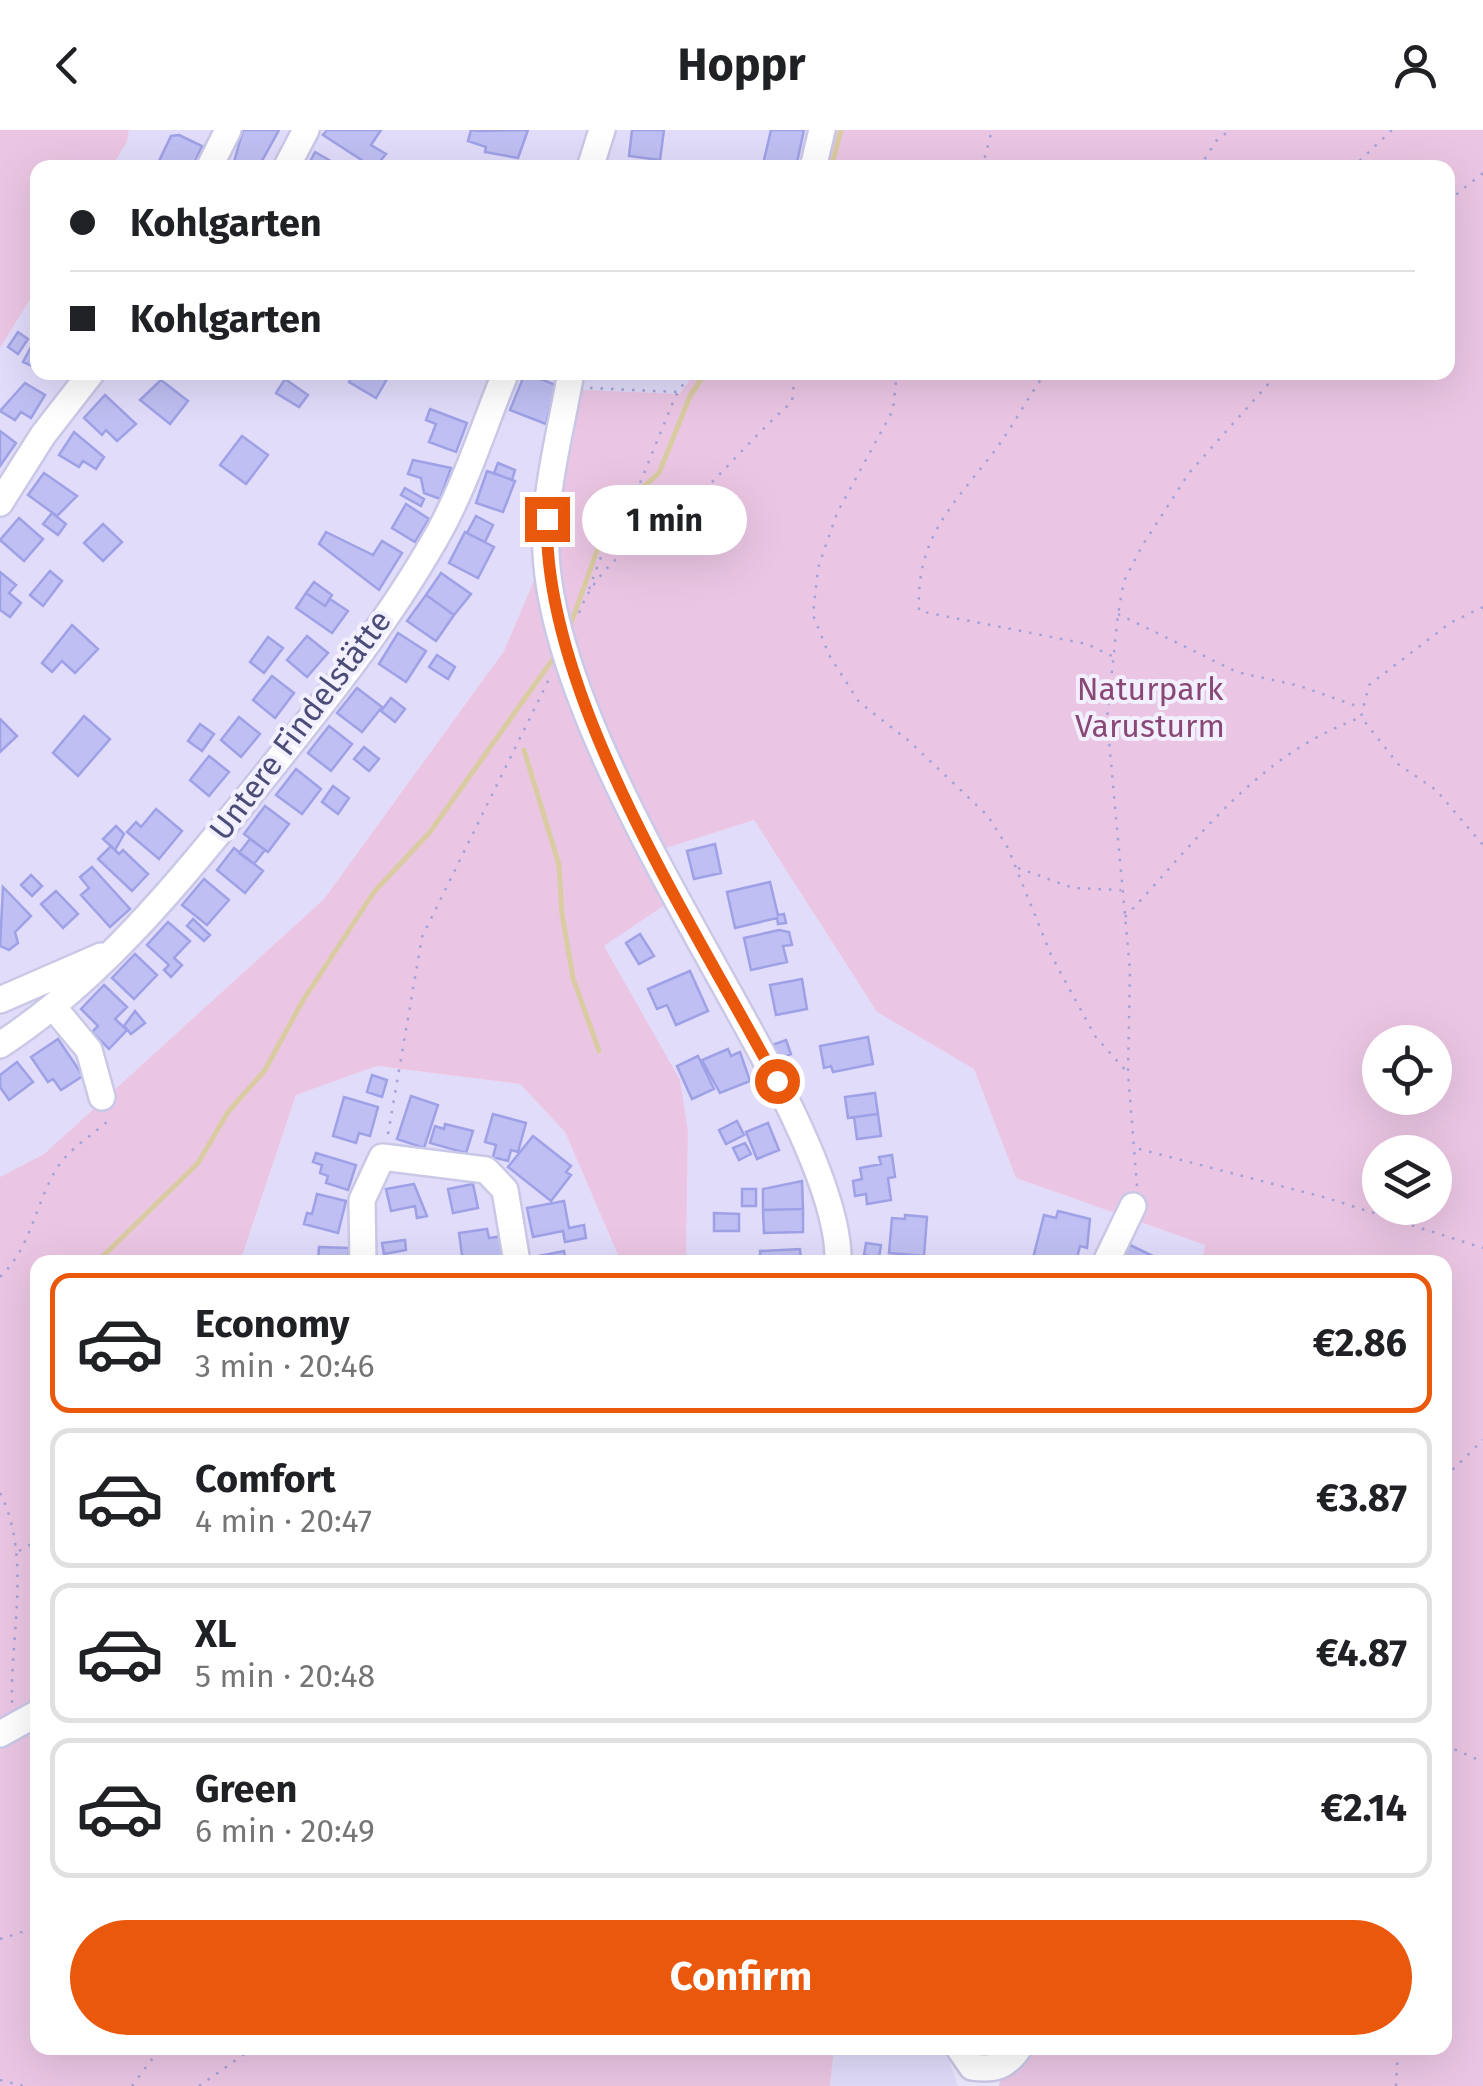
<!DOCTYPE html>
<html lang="en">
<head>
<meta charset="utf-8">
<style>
	:root { --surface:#fff; --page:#f2f2f2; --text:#202124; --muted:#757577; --line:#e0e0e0; --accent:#ea580c }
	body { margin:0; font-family:"Fira Sans",sans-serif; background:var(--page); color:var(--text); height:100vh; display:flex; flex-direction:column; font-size:38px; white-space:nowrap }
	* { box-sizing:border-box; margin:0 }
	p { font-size:32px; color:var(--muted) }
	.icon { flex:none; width:55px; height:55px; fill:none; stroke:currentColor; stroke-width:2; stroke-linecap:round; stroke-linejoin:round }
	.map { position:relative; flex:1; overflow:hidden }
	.panel { position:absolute; left:30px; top:1125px; width:1422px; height:800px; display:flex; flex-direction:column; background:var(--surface); border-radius:20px; box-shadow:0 10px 40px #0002 }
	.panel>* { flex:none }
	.hud { position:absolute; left:30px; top:30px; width:1425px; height:220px; border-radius:20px; box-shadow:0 10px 40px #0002; display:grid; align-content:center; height:220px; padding:0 40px; background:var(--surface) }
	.tools { position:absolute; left:1362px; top:895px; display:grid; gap:20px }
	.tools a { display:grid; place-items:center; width:90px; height:90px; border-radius:50%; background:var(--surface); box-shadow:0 10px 40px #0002; font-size:50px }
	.end { position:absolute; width:45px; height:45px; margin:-22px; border:12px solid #ea580c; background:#fff; box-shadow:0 0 0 5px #fff }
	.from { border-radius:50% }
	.bubble { position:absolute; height:70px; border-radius:35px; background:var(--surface); box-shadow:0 10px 40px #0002; font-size:32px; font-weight:700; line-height:70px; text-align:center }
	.hud b { display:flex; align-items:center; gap:35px; height:95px; font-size:38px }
	.hud b+b { border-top:2px solid var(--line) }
	.hud i { width:25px; height:25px; background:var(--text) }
	ul { padding:18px 0 0; list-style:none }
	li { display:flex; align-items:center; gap:30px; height:140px; margin:0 20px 15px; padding:0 20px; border:5px solid var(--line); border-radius:20px }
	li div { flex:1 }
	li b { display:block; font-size:38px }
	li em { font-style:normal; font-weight:700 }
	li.active { border-color:var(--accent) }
	li>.icon { width:90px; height:90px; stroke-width:1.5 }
	.button { display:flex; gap:20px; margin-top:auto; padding:20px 40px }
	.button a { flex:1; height:115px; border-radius:60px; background:var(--accent); color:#fff; font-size:40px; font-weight:700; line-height:115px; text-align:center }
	header { display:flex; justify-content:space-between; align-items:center; height:130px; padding:0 40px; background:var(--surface); font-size:45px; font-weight:700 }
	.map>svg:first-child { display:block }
	.residential { fill:#e1dcfa }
	.green { fill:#ebc6e4; fill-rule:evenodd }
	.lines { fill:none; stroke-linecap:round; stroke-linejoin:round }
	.stream { stroke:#d9cba2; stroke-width:5 }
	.building { fill:#bfbff3; stroke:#9fa1e6; stroke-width:2.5 }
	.minor-casing { stroke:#cac8e7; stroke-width:30 }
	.path { stroke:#a2a2d8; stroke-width:2.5; stroke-dasharray:2.5 8; stroke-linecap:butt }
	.minor { stroke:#fff; stroke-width:25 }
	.route { stroke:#ea580c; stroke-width:12 }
	.labels { text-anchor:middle; stroke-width:8; stroke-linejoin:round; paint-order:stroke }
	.park-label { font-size:32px; fill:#8a4876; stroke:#f2efff }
	.street-label { font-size:32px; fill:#4b4d78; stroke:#f2efff }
</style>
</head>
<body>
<header><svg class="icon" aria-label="back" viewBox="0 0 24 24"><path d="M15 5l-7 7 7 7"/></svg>Hoppr<svg class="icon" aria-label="person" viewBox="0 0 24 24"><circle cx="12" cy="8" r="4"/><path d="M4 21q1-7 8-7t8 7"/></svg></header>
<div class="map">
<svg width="1483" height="1956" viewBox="0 0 1483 1956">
	<rect width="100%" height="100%" fill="#ece8fd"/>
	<!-- residential -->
	<path class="residential" d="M129,0H837L825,37L112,38L127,12Z
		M37,158L38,242L695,243L679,264L555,381L544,427L504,521L324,769L44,1024L0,1047V218Z
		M754,690L877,882L975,939L1016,1048L1205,1115L1202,1132H686L688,1002L604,816L674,768L657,721Z
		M377,936L520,954L565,1002L621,1132H240L296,965Z
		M834,1918H945L958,1956H830Z"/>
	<!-- green -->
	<path class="green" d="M0,0H129L127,12L112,37L38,38L37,158L0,218Z
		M837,0H1483V1956H999L1001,1946L1028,1918H1445V1132H1202L1205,1115L1016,1048L974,939L877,882L754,690L657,721L675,768L604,816L680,950L688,1002L686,1132H621L565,1002L520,954L377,936L296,965L240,1132H38V1918H834L830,1956H0V1047L44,1024L324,769L504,521L544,427L581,260L679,264L696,242H1448V38L825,37ZM1380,912H1435V968H1380ZM1380,1022H1435V1078H1380Z"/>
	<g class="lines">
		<!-- stream -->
		<path class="stream" d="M831,38L841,0
			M569,499L609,387L659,343L690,266L706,242
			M524,620L559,735L562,784L573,848L599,921
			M97,1132L198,1033L228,982L265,940L302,872L374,762L430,702L555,526"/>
	</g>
	<!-- building -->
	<path class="building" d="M243,0H279L258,38L234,32Z
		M327,0H381L371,15L386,24L374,38L323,5Z
		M471,0L479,1L528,0L518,28L485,22L486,17L468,11Z
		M632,0H664L660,30L629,26Z
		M771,0H804L796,37L764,30Z
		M179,5L202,16L192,38H174L159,31L171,6Z
		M315,22L343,38H307Z
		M18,202L28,209L18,224L8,217Z
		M31,217H38V239L23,232Z
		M354,242H391L376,268L349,252Z
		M525,243L556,255L546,294L510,280Z
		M285,249L308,265L299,277L276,263Z
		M161,250L188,271L170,294L140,270Z
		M25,253L45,265L31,288L21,282L15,290L0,281Z
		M105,265L136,294L117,311L106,300L102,305L84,288Z
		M430,279L467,293L456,322L429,312L436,294L426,290Z
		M0,301L16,313L0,336Z
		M74,302L104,327L96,339L83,331L79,337L59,325Z
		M242,306L268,325L246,354L220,335Z
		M413,330L451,338L440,369L424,363L421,348L408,344Z
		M498,333L515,340L512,350L494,343Z
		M487,341L515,351L503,382L476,373Z
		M44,343L77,366L57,386L28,365Z
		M405,358L424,369L421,376L401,365Z
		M406,374L429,389L415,412L392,398Z
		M52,383L66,394L58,405L43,394Z
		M476,386L493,395L485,412L467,403Z
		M19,388L43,409L24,431L0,410Z
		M103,394L122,412L103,431L84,413Z
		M326,402L373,425L382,411L402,423L379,460L319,414Z
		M465,402L494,417L478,448L449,433Z
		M50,441L62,451L43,476L30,465Z
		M0,442L16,455L9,463L21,473L10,487L0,480Z
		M441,443L471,464L454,485L426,465Z
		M314,452L332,465L325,476L306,463Z
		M306,463L325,476L330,469L348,481L332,503L296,478Z
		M426,465L454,485L436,511L407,491Z
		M72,495L98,519L75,543L62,531L52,542L42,533Z
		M398,503L426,521L406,552L379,534Z
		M307,506L328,523L307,547L287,530Z
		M268,507L283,518L264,543L250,532Z
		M437,525L455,537L448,549L429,537Z
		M272,546L294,563L275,588L253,570Z
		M357,558L382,577L362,602L337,583Z
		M391,568L405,579L395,592L381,581Z
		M84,586L110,609L78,646L53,623Z
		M239,587L260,604L241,627L221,610Z
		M0,589L17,606L0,622Z
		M200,594L214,604L202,621L188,611Z
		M329,596L352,614L331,641L308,623Z
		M364,617L379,629L369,641L354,629Z
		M209,626L229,642L209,666L190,650Z
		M296,639L321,659L302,684L276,665Z
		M333,656L349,668L338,684L322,672Z
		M265,676L289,694L268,722L244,704Z
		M156,679L182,701L159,729L127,702L136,692L141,697Z
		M116,696L124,704L115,720L103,709Z
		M250,709L265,720L254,734L239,723Z
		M715,714L721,743L694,749L687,721Z
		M111,716L119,724L123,720L148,744L132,761L98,729Z
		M234,718L263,741L245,763L217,740Z
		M92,737L130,779L110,797L81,765L89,758L80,747Z
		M31,745L42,756L32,766L21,755Z
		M204,749L229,770L207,795L182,775Z
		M770,752L778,785L784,784L786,793L778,794L777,788L735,798L727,762Z
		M3,757L31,786L15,802L18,813L9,820L0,816Z
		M56,761L78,784L63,798L41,774Z
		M193,789L210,805L204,811L187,796Z
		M168,792L190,811L174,828L182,835L171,847L164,840L169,835L147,815Z
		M779,800L789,802L792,815L783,816L787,832L751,840L744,808Z
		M640,804L654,826L639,834L626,813Z
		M135,824L157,845L134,869L112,848Z
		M690,841L708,881L676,895L667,875L657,879L648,859Z
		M802,849L807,879L776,885L770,855Z
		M104,855L127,877L115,889L127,900L109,919L92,902L98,896L81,879Z
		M135,881L145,893L131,904L124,896Z
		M868,907L873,934L833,942L831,936L824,938L820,916Z
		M58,909L83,946L61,960L53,949L48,952L31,927Z
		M786,910L791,924L778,930L772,915Z
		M728,919L731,926L740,922L750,951L720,963L702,930Z
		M698,926L714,959L692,969L677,936Z
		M17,932L33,952L9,970L0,957V945Z
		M372,945L387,950L382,967L367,962Z
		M875,963L878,984L848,988L845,967Z
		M411,966L438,975L424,1018L397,1009Z
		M344,967L378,977L370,1006L359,1003L356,1013L333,1006Z
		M493,984L526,993L518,1022L511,1020L508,1031L493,1027L496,1015L485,1012Z
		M878,984L881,1006L857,1009L854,987Z
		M737,991L744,1005L726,1014L719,1000Z
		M768,993L779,1020L757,1029L746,1002Z
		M445,994L473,1001L466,1023L430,1013L435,996L444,999Z
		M533,1006L571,1036L566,1042L571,1045L551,1071L508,1037Z
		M745,1013L751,1024L739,1030L733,1018Z
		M316,1023L356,1035L348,1060L326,1053L328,1046L320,1043L322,1035L313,1032Z
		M892,1025L895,1047L888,1048L891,1070L867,1074L866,1064L855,1066L853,1051L862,1049L860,1038L881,1034L879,1027Z
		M802,1051L803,1079L763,1080V1059Z
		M414,1054L427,1086L417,1088L415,1076L391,1081L386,1059Z
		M473,1054L478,1078L453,1083L448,1059Z
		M742,1059H756V1076H742Z
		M317,1064L346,1071L338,1103L304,1094L307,1083L312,1084Z
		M564,1071L569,1098L584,1095L586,1108L565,1112L563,1101L533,1107L527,1078Z
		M803,1079V1102L764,1103L763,1080Z
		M1058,1081L1090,1089L1087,1118L1080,1116L1076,1132H1032L1044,1085L1056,1088Z
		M714,1083L739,1084V1101H714Z
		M905,1085L927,1087L924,1126L889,1123L892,1088L905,1089Z
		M487,1099L489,1108L503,1106L507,1132H463L459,1103Z
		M405,1110L406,1120L384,1124L382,1113Z
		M866,1113L881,1115L879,1128L864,1125Z
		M1128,1114L1157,1128L1154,1132H1119Z
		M319,1117L349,1118L348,1132H318Z
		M800,1119L801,1132H736V1129L760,1127V1121Z
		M564,1121L566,1132H535L534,1127Z"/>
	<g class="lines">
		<!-- minor casing -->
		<g class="minor-casing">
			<path id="minor" d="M209,38L228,0
				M286,38L306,0
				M590,38L602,0
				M813,38L822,0
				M571,242C561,301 543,363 546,423C553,569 683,777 753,907C784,963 840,1070 838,1132
				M0,373L43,305L92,242
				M0,870L101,826
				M55,879L89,920L102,967
				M0,915C104,847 183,747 261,651C324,572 388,493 438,404C466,354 484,295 506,242
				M363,1132L362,1070L382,1027L486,1040L505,1060L517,1132
				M1106,1132L1133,1076
				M0,1604L38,1583
				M959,1918L972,1937C995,1940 1006,1937 1019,1918"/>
		</g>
		<!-- path -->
		<path class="path" d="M982,38L992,0
			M1199,38L1216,11L1230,0
			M1352,38L1392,0
			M1448,71L1483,43
			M897,242L893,280L837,383L818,438L813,485L829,525L859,572L909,611L988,686L1008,718L1051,825L1095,906L1127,942
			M1046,242C1026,270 1010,302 989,328C949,379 916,411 919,481L1087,514L1114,527
			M590,258L677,262
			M589,459L614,392L643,368L638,358L675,267L691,242
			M1483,477L1450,493L1369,555L1361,587L1398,634L1436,660L1483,715
			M579,483C603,419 667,399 710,354C738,326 762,298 792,272L795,242
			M1118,484L1237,542L1300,556L1362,578
			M1018,738L1073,758L1121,760
			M1125,787C1200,708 1253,628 1359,588
			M388,1004L422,807L551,545
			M1139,1019L1327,1068L1483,1118
			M1137,1056L1128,943L1130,840L1107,589L1118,484L1124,451L1142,416L1189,343L1279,242
			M0,1147C31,1117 34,1079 54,1043C67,1019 92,1006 110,989
			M1445,1347L1483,1310
			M0,1363C32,1426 10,1505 12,1573
			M19,1421L38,1410
			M1445,1615L1483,1632
			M0,1809L38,1797
			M0,1950L23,1956
			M132,1956L160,1918
			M199,1956L253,1918
			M1396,1956L1398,1918"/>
		<!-- minor -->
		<use href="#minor" class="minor"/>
	</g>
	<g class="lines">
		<!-- route -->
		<path class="route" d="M547,389C543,566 694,796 777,951"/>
	</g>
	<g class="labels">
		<!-- park labels -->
		<g class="park-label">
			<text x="1150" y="570">Naturpark<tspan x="1150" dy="37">Varusturm</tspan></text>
		</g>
		<!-- street labels -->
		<g class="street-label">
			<text transform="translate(300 595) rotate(-53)" y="11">Untere Findelstätte</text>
		</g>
	</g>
</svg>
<div class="tools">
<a><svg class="icon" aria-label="locate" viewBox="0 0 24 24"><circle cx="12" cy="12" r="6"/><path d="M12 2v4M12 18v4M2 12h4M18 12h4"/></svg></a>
<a><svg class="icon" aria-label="layers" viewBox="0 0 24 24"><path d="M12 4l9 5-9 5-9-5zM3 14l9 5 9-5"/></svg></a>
</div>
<i class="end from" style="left:777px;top:951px"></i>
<i class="end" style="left:547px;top:389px"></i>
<div class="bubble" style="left:582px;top:355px;width:165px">1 min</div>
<div class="hud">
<b><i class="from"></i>Kohlgarten</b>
<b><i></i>Kohlgarten</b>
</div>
<section class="panel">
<ul>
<li class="active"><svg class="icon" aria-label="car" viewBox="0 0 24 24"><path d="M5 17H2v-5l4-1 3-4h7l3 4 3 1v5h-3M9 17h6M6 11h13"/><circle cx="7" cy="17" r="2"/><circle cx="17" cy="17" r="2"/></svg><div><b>Economy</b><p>3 min · 20:46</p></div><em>€2.86</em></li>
<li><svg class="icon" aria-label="car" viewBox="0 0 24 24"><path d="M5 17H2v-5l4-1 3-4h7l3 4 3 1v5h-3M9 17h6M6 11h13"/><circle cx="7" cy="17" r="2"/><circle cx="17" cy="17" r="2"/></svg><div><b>Comfort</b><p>4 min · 20:47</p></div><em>€3.87</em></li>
<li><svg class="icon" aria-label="car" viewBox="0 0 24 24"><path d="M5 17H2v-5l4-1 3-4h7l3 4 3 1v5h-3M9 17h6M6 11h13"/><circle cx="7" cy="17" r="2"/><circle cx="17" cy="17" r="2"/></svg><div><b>XL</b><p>5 min · 20:48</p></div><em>€4.87</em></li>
<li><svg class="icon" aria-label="car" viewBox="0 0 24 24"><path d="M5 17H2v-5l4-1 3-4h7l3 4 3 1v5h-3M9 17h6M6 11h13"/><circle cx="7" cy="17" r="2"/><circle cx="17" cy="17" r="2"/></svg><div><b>Green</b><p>6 min · 20:49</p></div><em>€2.14</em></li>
</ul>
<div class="button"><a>Confirm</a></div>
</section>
</div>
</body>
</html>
